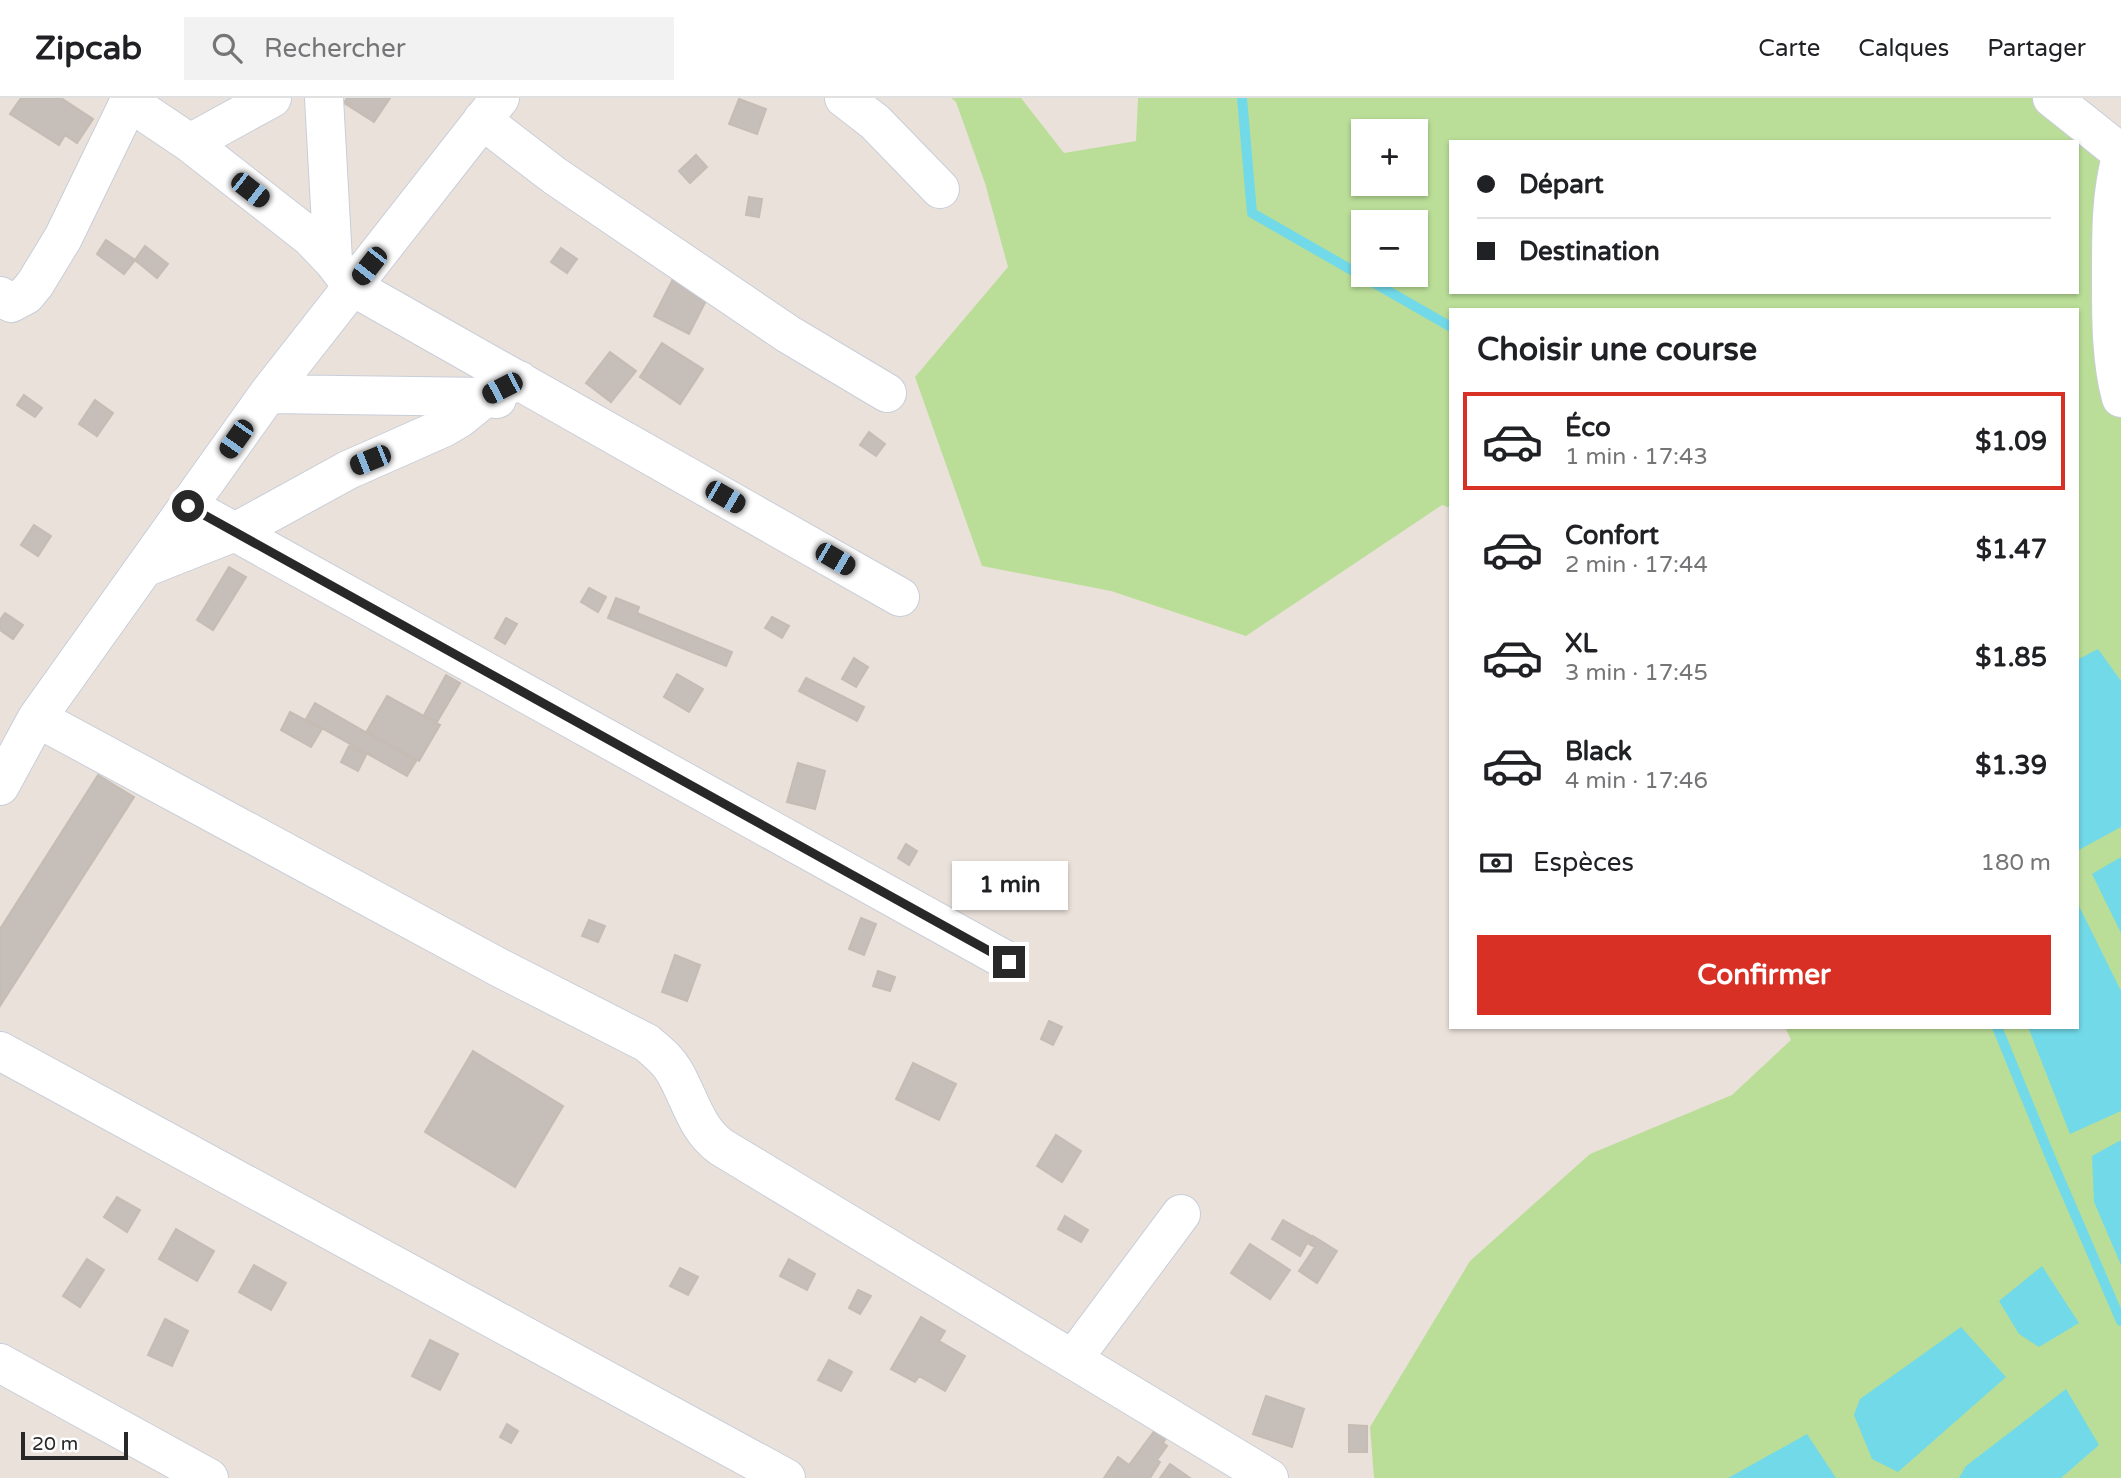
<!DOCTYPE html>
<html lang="fr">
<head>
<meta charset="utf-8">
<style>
	:root { --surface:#fff; --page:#f2f2f2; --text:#202124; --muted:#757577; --line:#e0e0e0; --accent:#d93025 }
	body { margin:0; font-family:"Varela Round",sans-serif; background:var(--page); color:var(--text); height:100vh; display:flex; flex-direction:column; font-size:26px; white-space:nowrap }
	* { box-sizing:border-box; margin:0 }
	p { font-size:23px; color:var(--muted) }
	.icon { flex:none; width:38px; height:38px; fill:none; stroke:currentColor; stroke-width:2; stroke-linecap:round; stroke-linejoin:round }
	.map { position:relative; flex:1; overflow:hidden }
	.sheet { position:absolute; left:1449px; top:210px; width:630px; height:721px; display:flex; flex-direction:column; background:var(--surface); border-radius:0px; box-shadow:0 2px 5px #0004 }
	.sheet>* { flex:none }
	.hud { position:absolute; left:1449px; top:42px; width:630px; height:154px; border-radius:0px; box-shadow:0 2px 5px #0004; display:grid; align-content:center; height:154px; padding:0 28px; background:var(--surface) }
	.controls { position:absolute; left:1351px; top:21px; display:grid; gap:14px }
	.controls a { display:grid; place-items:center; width:77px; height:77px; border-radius:0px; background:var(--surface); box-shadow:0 2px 5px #0004; font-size:35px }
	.scale { position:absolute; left:21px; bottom:18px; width:107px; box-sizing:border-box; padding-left:7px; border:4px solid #282828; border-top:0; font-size:19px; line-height:24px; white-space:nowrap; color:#282828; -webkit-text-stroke:5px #fff; paint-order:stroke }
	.end { position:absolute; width:32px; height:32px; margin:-16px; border:9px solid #282828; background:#fff; box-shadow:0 0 0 4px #fff }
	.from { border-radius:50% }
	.bubble { position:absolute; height:49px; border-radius:0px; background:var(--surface); box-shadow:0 2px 5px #0004; font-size:23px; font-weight:700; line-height:49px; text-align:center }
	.car { position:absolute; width:21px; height:42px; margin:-21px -10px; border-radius:9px; box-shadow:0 0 5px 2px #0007; background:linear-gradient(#222 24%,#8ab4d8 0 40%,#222 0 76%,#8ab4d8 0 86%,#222 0) }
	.hud b { display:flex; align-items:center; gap:24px; height:66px; font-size:26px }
	.hud b+b { border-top:2px solid var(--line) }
	.hud i { width:18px; height:18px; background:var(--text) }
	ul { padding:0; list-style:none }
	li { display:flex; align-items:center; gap:21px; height:98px; margin:0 14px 10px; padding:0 14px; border:4px solid transparent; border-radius:0px }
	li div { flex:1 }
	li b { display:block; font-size:26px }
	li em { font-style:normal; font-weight:700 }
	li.current { border-color:var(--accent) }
	li>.icon { width:63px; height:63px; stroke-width:1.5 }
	h2 { padding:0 28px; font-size:32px; line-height:84px }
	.pay { display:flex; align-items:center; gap:18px; height:77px; padding:0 28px; font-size:26px }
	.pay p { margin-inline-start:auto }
	.cta { display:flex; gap:14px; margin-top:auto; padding:14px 28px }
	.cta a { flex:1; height:80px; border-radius:0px; background:var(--accent); color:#fff; font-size:28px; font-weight:700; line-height:80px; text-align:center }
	header { display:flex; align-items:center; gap:42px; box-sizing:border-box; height:98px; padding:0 35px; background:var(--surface); border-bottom:2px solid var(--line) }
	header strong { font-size:33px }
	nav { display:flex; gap:38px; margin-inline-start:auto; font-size:24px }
	.search { width:490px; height:63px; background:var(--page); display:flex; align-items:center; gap:18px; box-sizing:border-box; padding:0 24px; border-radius:0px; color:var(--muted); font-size:26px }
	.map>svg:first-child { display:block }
	.green { fill:#bade98; fill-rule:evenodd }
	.water { fill:#71d9e8 }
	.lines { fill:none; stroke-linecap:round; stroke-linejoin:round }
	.stream { stroke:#71d9e8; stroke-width:10 }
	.building { fill:#c5beb9; stroke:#c5bcb4; stroke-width:2 }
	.street-casing { stroke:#c8ced9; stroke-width:40 }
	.street { stroke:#fff; stroke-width:38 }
	.route { stroke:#282828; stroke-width:9 }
</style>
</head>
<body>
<header>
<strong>Zipcab</strong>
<div class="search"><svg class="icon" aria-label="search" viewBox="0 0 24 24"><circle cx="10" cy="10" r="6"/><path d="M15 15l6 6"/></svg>Rechercher</div>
<nav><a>Carte</a><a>Calques</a><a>Partager</a></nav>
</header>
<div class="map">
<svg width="2121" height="1380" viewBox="0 0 2121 1380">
	<rect width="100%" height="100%" fill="#eae1da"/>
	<!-- green -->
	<path class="green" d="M951,0H1021L1064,55L1136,43L1138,0H2036L2121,66V1380H1374L1370,1329L1470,1163L1590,1056L1732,997L1791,942L1785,929H2077V212H1451V410L1442,407L1246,538L1111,493L982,468L915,279L1008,169L985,85L956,4ZM1363,33H1416V86H1363ZM1451,44H2077V194H1451ZM1363,124H1416V177H1363Z"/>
	<!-- water -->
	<path class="water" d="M2098,551L2121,583V729L2077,753V562Z
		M2121,759V835L2092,776Z
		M2077,804L2121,893V1013L2070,1036L2028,929H2077Z
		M2121,1042V1167L2094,1104L2092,1058Z
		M2042,1168L2079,1225L2039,1249L2019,1236L1999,1203Z
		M1961,1229L2006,1279L1898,1374L1872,1361L1854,1317L1860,1301Z
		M2066,1291L2099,1347L2061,1380H1959L1966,1368Z
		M1807,1336L1836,1380H1728Z"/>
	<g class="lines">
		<!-- stream -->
		<path class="stream" d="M1242,0L1252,115L1451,229
			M1997,929L2051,1061L2121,1223"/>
	</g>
	<!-- building -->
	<path class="building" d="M21,0H61L93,21L77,45L65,37L59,47L10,16Z
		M347,0H390L374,24L344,5Z
		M739,1L766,11L757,36L729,26Z
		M696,57L707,69L690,85L679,73Z
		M749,99L762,101L759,119L746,117Z
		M106,142L135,162L124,176L97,156Z
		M145,148L168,166L157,180L135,162Z
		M561,150L577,161L567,175L551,164Z
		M674,179L709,197L689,236L654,218Z
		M662,245L703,271L680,306L640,279Z
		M610,254L636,273L611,304L586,285Z
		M24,297L42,310L35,319L17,307Z
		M95,302L113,315L97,338L79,326Z
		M869,334L885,346L876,358L860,347Z
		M34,427L51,438L38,458L21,447Z
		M229,469L246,479L213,532L197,522Z
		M589,490L606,499L598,514L581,504Z
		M616,500L639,509L637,515L732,554L726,568L608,520Z
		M5,515L23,527L13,541L0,532V522Z
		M772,519L789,528L782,540L765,530Z
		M506,520L517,526L505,546L495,540Z
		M854,560L868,569L856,589L842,581Z
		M677,576L703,591L689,614L664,599Z
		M446,577L460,585L437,624L424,617Z
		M806,580L864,609L857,623L799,593Z
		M387,598L440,627L419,663L367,633Z
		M315,605L416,663L407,678L306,621Z
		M290,614L322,631L311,649L281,632Z
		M349,648L366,657L358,673L341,664Z
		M798,665L825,673L815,711L787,704Z
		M98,677L134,699L0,908V831Z
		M906,746L917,753L909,767L898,760Z
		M861,820L876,826L864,857L849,851Z
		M589,822L605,828L598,844L582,838Z
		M675,857L700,867L687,903L662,894Z
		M878,873L895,879L890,893L873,888Z
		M1049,923L1062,929L1053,947L1041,941Z
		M473,953L563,1008L515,1089L425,1034Z
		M913,965L956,986L939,1022L896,1001Z
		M1056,1037L1081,1053L1062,1084L1037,1068Z
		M117,1099L140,1112L127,1134L104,1119Z
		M1065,1118L1088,1132L1081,1144L1058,1131Z
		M1283,1122L1311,1138L1300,1158L1272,1141Z
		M176,1131L214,1153L197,1183L159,1161Z
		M1313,1138L1337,1153L1317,1185L1299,1173L1315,1149L1309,1146Z
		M1250,1146L1290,1172L1270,1201L1231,1175Z
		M87,1161L104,1172L80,1209L63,1198Z
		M789,1161L815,1176L807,1192L780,1178Z
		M254,1167L286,1185L271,1212L239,1194Z
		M680,1170L698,1179L688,1197L670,1188Z
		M858,1192L871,1198L860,1216L849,1210Z
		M921,1219L945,1233L939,1243L965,1258L945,1293L919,1278L915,1284L891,1271Z
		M165,1221L188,1233L172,1268L148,1257Z
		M430,1242L458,1256L440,1292L412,1278Z
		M829,1262L852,1274L841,1293L818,1282Z
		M1266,1298L1304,1311L1292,1349L1253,1336Z
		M507,1326L518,1333L511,1345L500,1339Z
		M1349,1327L1367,1328V1354H1349Z
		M1158,1328L1169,1335L1163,1345L1167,1348L1157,1362L1160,1364L1150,1380H1104L1118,1359L1129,1367Z
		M1170,1366L1190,1380H1160Z"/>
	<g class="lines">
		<!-- street casing -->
		<g class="street-casing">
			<path id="street" d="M324,0L333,163
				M844,0L875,24L940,91
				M2052,0L2121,55
				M129,4L190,45L310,139L333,163L353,189L900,499
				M482,22L555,78L788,236L887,295
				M190,45L272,0
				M2121,59C2111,95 2111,134 2111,171C2111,212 2110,260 2121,300
				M0,198L11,205L26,197L35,186L63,140L129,4V0
				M268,296L486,299L497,301
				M188,408L1009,864
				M144,470L235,434L348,372L443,330L460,320L486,299L519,282
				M37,620L500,870L647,945C657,954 667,961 674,973C690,1000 695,1030 721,1049L1269,1380
				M0,688L37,620L268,296L500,0
				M0,953L786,1380
				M1073,1261L1181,1116
				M0,1265L209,1380"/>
		</g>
		<!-- street -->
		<use href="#street" class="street"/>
	</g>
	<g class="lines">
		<!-- route -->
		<path class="route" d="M188,408L1009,864"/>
	</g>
</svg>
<div class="controls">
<a>+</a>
<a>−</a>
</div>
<div class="scale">20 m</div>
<i class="end from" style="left:188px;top:408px"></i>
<i class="end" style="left:1009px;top:864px"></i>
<div class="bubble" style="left:952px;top:763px;width:116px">1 min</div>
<i class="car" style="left:250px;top:92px;rotate:128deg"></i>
<i class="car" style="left:369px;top:168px;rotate:218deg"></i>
<i class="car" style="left:502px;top:290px;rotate:243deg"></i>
<i class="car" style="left:236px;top:341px;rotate:215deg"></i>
<i class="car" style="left:370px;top:362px;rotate:248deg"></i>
<i class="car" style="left:725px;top:399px;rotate:120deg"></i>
<i class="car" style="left:835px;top:461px;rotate:120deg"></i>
<div class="hud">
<b><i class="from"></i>Départ</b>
<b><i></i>Destination</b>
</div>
<section class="sheet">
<h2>Choisir une course</h2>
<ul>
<li class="current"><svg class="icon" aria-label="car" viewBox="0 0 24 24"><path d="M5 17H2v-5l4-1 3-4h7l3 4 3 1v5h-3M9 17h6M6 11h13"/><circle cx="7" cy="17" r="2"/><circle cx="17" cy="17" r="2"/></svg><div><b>Éco</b><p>1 min · 17:43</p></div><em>$1.09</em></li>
<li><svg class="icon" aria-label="car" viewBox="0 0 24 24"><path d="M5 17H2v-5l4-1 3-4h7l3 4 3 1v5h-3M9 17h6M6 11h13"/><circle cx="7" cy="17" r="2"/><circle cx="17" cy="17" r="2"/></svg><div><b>Confort</b><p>2 min · 17:44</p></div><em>$1.47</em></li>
<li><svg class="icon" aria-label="car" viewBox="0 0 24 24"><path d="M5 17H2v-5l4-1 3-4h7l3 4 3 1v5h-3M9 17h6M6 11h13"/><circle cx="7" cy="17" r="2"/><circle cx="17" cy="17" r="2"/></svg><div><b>XL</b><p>3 min · 17:45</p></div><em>$1.85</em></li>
<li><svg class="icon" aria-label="car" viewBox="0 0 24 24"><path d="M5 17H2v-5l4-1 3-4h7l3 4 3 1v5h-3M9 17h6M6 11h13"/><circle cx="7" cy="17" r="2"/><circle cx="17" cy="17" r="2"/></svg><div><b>Black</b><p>4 min · 17:46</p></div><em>$1.39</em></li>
</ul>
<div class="pay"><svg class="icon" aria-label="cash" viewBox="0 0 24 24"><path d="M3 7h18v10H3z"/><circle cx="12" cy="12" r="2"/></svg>Espèces<p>180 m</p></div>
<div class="cta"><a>Confirmer</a></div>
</section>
</div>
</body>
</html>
